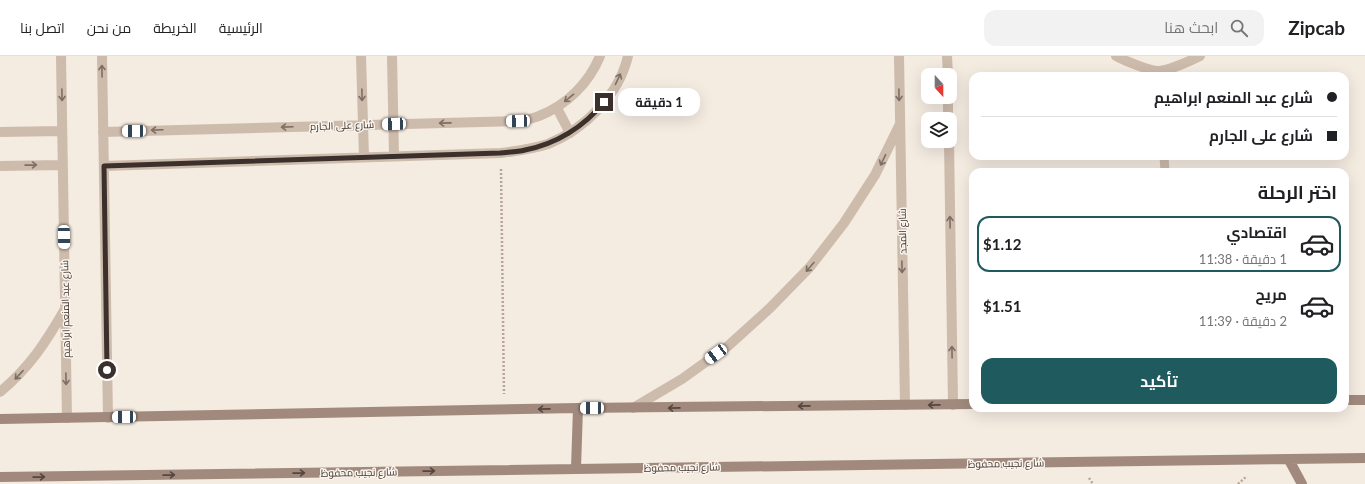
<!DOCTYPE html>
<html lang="ar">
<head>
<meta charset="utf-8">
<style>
	:root { --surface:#fff; --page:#f2f2f2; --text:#202124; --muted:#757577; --line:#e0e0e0; --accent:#1f5a5e }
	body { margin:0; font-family:Lato,Cairo,sans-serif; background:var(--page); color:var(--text); direction:rtl; height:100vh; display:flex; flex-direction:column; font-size:15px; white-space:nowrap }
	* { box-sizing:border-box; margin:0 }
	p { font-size:13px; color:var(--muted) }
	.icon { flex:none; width:22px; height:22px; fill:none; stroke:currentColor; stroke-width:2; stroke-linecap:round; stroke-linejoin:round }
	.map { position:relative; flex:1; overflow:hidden; direction:ltr }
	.side { position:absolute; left:969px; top:112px; width:380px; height:244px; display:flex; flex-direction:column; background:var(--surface); border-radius:12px; box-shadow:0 4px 16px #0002; direction:rtl }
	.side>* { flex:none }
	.top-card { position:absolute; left:969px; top:16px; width:380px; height:88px; border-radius:12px; box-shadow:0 4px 16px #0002; direction:rtl; display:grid; align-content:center; height:88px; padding:0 12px; background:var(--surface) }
	.needle { width:26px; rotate:159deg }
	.tools { position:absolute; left:921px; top:12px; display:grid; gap:8px }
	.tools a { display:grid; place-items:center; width:36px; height:36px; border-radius:8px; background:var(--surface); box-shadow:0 4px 16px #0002; font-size:20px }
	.end { position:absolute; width:18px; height:18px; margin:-9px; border:5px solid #3b302b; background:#fff; box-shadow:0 0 0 2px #fff }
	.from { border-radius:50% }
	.bubble { position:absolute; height:28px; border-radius:12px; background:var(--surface); box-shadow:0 4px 16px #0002; font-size:13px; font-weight:700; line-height:28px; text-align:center; direction:rtl }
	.car { position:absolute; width:12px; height:24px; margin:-12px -6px; border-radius:5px; box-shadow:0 0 3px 1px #0007; background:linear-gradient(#fff 24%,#345 0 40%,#fff 0 76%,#345 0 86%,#fff 0) }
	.top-card b { display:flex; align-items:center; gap:14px; height:38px; font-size:15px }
	.top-card b+b { border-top:1px solid var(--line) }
	.top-card i { width:10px; height:10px; background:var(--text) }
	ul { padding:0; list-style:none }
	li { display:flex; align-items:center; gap:12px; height:56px; margin:0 8px 6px; padding:0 4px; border:2px solid transparent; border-radius:12px }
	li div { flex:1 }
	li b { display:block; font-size:15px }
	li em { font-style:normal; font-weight:700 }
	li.current { border-color:var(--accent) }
	li>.icon { width:36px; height:36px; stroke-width:1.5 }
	h2 { padding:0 12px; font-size:18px; line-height:48px }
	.action { display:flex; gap:8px; margin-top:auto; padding:8px 12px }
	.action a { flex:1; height:46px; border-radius:12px; background:var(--accent); color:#fff; font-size:16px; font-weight:700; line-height:46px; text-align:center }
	header { display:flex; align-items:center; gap:24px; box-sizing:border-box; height:56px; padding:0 20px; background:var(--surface); border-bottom:1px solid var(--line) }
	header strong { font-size:19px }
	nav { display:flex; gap:22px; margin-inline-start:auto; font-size:14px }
	.search { width:280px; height:36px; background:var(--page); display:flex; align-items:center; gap:10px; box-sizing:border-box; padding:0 14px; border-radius:12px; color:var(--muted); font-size:15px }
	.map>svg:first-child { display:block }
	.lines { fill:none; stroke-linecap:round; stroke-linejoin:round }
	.path { stroke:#b9a596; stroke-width:2.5; stroke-dasharray:2 2; stroke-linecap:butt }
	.lane { stroke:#cdbbac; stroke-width:9 }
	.street { stroke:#cdbbac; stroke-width:10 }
	.secondary { stroke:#a18a7d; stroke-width:10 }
	.oneway { stroke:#7d6f65 }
	.oneway2 { stroke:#544640 }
	.route { stroke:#3b302b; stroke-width:5 }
	.labels { text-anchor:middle; stroke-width:3; stroke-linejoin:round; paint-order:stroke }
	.street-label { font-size:10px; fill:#3b302b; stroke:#fbf5ee }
</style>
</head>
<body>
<header>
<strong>Zipcab</strong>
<div class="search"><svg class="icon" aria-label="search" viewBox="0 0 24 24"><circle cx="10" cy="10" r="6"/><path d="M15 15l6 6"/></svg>ابحث هنا</div>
<nav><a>الرئيسية</a><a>الخريطة</a><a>من نحن</a><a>اتصل بنا</a></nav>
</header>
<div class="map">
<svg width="1365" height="428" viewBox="0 0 1365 428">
	<rect width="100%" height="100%" fill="#f4ebe1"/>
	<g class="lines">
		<!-- path -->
		<path class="path" d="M501,113L504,338
			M1089,422L1093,428
			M1238,428L1247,420"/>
		<!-- lane -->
		<path class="lane" d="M1164,100L1165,116"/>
		<!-- street -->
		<path class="street" d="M61,0L67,362
			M102,0L108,362
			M361,0L364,101
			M392,0L394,100
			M899,0L905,349
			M947,0L948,19
			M1116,0C1123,4 1152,16 1159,15C1168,15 1192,4 1200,0
			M948,41V63
			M557,52L570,77
			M0,76L62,75
			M103,76L518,65C525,64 532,63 539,60C567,49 589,27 600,0
			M949,85L953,349
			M0,110L62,109
			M104,110L501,97C517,95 533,93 548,88C585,73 619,39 628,0
			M0,336C30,311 46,286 65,253
			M633,352L682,323L728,290L770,252L810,211L844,167L875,119L900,68"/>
		<!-- secondary -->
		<path class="secondary" d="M1345,344H1365
			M0,363L578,352L973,348
			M1289,404L1302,428
			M576,412L578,352
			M0,421L1365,402"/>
	</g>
	<!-- one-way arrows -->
	<defs><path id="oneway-shaft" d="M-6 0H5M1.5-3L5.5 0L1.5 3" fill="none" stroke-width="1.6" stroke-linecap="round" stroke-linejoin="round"/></defs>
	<g class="oneway">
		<use href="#oneway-shaft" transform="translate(102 15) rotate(-91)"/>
		<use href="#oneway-shaft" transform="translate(618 23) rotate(-65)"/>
		<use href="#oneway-shaft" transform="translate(62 39) rotate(89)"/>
		<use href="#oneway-shaft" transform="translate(362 39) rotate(89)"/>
		<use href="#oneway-shaft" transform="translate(899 39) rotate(89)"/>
		<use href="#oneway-shaft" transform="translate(569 42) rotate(141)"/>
		<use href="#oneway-shaft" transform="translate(445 67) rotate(179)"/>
		<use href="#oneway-shaft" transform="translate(287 71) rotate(178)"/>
		<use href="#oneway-shaft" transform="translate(157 74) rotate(178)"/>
		<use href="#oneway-shaft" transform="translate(883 104) rotate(116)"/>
		<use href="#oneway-shaft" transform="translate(31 109) rotate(-1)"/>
		<use href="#oneway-shaft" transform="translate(950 166) rotate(-91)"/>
		<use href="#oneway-shaft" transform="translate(810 211) rotate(131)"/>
		<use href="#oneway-shaft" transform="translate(902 211) rotate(89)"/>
		<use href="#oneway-shaft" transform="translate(952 296) rotate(-91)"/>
		<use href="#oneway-shaft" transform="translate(19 319) rotate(133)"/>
		<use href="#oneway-shaft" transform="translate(66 323) rotate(89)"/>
	</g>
	<g class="oneway2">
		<use href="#oneway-shaft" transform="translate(934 349) rotate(179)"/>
		<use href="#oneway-shaft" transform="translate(804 350) rotate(179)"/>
		<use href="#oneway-shaft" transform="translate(674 352) rotate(179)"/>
		<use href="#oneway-shaft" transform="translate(544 353) rotate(179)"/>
		<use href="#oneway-shaft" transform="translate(429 415) rotate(-1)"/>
		<use href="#oneway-shaft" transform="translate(299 417) rotate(-1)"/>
		<use href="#oneway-shaft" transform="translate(169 419) rotate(-1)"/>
		<use href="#oneway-shaft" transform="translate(39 421) rotate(-1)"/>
	</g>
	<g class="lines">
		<!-- route -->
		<path class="route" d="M107,314L104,110L500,97C509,96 517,96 525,94C556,88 584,71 604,46"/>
	</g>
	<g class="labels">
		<!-- street labels -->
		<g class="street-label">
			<text transform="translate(342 69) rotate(-2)" y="4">شارع على الجارم</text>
			<text transform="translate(902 175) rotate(-91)" y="4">شارع المجد</text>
			<text transform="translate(65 253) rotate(-91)" y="4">شارع عبد المنعم ابراهيم</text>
			<text transform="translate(1006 407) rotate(-1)" y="4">شارع نجيب محفوظ</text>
			<text transform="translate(682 411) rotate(-1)" y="4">شارع نجيب محفوظ</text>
			<text transform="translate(359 416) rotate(-1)" y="4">شارع نجيب محفوظ</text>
		</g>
	</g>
</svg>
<div class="tools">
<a><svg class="needle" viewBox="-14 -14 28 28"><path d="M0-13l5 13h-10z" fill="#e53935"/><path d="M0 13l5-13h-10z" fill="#757577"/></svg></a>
<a><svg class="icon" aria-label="layers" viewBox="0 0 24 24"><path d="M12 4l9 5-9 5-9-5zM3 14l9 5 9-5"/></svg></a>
</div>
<i class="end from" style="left:107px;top:314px"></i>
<i class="end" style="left:604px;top:46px"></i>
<div class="bubble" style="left:618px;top:32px;width:82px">1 دقيقة</div>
<i class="car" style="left:518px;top:65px;rotate:268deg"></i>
<i class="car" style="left:394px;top:68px;rotate:268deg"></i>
<i class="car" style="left:134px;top:75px;rotate:269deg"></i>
<i class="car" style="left:64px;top:181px;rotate:179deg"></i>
<i class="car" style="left:716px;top:298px;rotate:234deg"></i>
<i class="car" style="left:592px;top:352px;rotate:270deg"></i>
<i class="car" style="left:124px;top:361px;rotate:269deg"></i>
<div class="top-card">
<b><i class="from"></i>شارع عبد المنعم ابراهيم</b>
<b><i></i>شارع على الجارم</b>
</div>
<section class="side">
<h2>اختر الرحلة</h2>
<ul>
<li class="current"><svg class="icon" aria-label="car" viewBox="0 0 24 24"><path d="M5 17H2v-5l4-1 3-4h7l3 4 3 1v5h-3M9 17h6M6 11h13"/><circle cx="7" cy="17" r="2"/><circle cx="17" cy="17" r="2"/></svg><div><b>اقتصادي</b><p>1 دقيقة · 11:38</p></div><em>$1.12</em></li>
<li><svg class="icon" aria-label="car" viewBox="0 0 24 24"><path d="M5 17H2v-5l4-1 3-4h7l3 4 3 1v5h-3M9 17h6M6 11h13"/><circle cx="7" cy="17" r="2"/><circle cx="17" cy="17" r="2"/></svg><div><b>مريح</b><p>2 دقيقة · 11:39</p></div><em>$1.51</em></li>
</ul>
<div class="action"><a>تأكيد</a></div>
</section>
</div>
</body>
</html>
